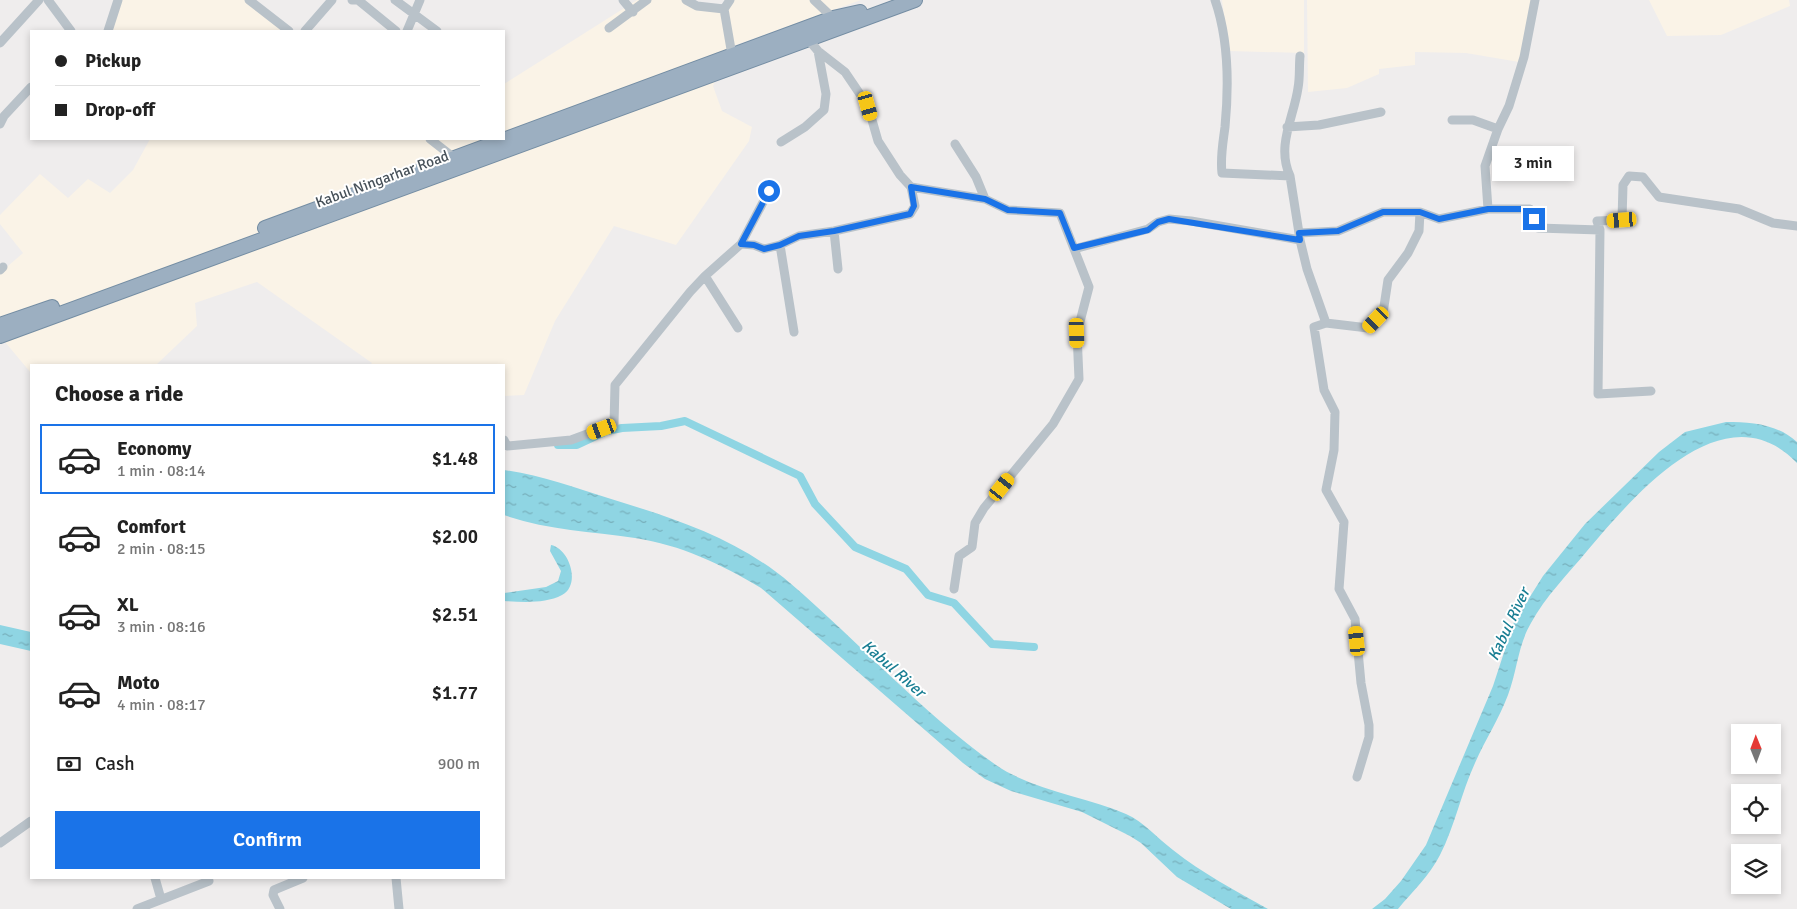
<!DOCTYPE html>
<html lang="en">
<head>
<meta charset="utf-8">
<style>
	:root { --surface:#fff; --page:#f2f2f2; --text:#222; --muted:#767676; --line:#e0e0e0; --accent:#1a73e8 }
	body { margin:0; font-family:Signika,sans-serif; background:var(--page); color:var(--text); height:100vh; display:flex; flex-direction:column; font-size:19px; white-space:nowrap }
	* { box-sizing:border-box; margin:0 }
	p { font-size:16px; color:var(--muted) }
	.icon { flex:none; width:28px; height:28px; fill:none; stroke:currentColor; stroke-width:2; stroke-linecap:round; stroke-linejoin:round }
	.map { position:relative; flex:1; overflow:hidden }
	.panel { position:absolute; left:30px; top:364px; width:475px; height:515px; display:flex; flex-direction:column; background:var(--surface); border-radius:0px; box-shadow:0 2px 8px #0003 }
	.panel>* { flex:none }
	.guide { position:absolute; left:30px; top:30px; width:475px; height:110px; border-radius:0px; box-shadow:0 2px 8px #0003; display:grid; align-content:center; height:110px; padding:0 25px; background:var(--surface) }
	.needle { width:32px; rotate:359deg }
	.tools { position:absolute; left:1731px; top:724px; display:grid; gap:10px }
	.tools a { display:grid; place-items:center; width:50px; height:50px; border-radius:0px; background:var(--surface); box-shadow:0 2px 8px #0003; font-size:25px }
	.end { position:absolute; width:22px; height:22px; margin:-11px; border:6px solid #1a73e8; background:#fff; box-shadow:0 0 0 2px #fff }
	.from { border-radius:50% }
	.bubble { position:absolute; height:35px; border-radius:0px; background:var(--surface); box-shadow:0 2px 8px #0003; font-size:16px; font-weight:600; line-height:35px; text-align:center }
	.car { position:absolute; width:15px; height:30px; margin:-15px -8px; border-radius:6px; box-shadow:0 0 4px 1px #0007; background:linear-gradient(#f5c518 24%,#345 0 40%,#f5c518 0 76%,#345 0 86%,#f5c518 0) }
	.guide b { display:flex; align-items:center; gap:18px; height:48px; font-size:19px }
	.guide b+b { border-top:1px solid var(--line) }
	.guide i { width:12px; height:12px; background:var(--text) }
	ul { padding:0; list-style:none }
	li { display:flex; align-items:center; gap:15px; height:70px; margin:0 10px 8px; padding:0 15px; border:2px solid transparent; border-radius:0px }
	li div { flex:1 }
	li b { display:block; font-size:19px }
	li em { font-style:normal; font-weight:600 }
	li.on { border-color:var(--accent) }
	li>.icon { width:45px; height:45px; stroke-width:1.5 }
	h2 { padding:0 25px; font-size:22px; line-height:60px }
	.pay { display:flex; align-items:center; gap:12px; height:55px; padding:0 25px; font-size:19px }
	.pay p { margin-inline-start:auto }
	.cta { display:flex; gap:10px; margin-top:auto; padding:10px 25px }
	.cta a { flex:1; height:58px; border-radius:0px; background:var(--accent); color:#fff; font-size:20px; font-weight:600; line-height:58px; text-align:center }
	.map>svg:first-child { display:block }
	.commercial { fill:#faf3e7 }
	.water { fill:url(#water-ripples) }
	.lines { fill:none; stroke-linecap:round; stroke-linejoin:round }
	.canal { stroke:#8fd5e3; stroke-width:8 }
	.trunk-casing { stroke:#748da3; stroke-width:16 }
	.minor { stroke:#b9c2c9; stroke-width:9 }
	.trunk { stroke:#9cafc1; stroke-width:14 }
	.route { stroke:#1a73e8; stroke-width:6 }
	.labels { text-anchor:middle; stroke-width:4; stroke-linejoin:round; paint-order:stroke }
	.street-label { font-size:15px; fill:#475159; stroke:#fff }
	.water-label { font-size:16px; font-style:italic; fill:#197e93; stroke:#fff }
</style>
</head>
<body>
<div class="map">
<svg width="1797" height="909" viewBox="0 0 1797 909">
	<defs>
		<pattern id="water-ripples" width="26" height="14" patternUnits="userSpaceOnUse" patternTransform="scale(1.25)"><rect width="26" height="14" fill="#8fd5e3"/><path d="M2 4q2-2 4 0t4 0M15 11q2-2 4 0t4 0" fill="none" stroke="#77afbb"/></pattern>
	</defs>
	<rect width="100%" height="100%" fill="#efeded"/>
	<!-- commercial -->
	<path class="commercial" d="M119,0H251L288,31H109Z
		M637,0H683L723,8L731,0H861L730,47L713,86L722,111L752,127L749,141L676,245L614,226L555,321L524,395L504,396V365H370L372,363L257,282L195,303L197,326L156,365H31V373L0,336V273L23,253L0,224V215L40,174L68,198L88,179L110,193L133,170L150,139H504V84Z
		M1222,0H1304V53L1229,51Z
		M1307,0H1533L1519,62L1466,53L1415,52V65L1379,69V74L1347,88L1308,92Z
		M1649,0H1789L1790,6L1721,35L1667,36Z"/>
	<!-- water -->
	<path class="water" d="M1726,422C1752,422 1777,424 1797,442V463C1724,387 1633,497 1587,551C1568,574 1545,597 1531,623C1518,645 1517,671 1508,695C1499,719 1485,740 1475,763C1461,793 1455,826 1440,855C1430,875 1412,892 1398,909H1372L1385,899L1401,881L1426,845L1493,686L1514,622L1543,576L1585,524L1659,452L1685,432Z
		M504,470C540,475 573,487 608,498C673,518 737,538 790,583C859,642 921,712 996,765C1034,791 1085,796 1126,814C1144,822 1157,838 1173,850C1202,873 1236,891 1268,909H1231L1177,877L1141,843L1130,836L1082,812L1011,791L985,779L963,763L761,588C721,564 681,545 635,538C590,531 546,530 504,515Z
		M551,545C570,549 581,585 562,595C545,604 522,602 504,601V593L546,587L558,581L561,571L550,551Z
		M0,625L31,632V651L0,644Z"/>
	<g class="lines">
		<!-- canal -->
		<path class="canal" d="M558,445H577L607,431L622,428L661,426L685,421L800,476L815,504L855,547L906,569L928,595L954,603L992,644L1034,647"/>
		<!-- trunk casing -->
		<g class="trunk-casing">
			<path id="trunk" d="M265,228L833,18L860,12
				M0,325L52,307
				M0,336L915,0"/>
		</g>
		<!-- minor -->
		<path class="minor" d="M48,0L71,31
			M249,0L289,31
			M352,0H358L396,31
			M395,0L437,31
			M623,0L633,12
			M686,0L697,6L724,9
			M730,0L724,9L732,55
			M814,0L833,18
			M1215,0C1229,40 1229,85 1225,127C1223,143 1220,157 1222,173L1290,176L1299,233
			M609,28L647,0
			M108,31L118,0
			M305,31L332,0
			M407,31L420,0
			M808,39L818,51L845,72L868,106L878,141L900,175L911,187L985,199L1008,210L1060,213L1089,287L1077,333L1079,379L1053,424L984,508L975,523L972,547L959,556L954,589
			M0,43L39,0
			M1452,120H1473L1498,129
			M0,124L4,116L31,87
			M1287,127L1319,125L1381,112
			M430,139L453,157
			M781,142L805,127L824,110L826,94L818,51
			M955,144L976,177L985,199
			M1290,176C1276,146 1294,117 1298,88C1300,78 1299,67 1300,56
			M1488,209L1485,166L1498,129L1509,106L1524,57L1535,0
			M1600,230L1598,394L1651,391
			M834,231L838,269
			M1300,240L1307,269L1326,323L1314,327L1324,390L1335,412L1334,450L1326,490L1344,522L1339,589L1355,619L1361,683L1369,725V737L1357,777
			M741,244L754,245L764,249L780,245L799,236L834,231L910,214L915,206L911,187
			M780,245L794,332
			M1074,249L1148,229L1158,222L1169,219L1191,221L1300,240L1299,233L1338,231L1383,212H1420L1439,219L1488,209H1530L1538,228L1600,230L1597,221L1622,220L1623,185L1629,176L1643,177L1659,197L1739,209L1773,223L1797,226
			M0,270L3,267
			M705,276L738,328
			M1326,323L1368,328L1383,313L1388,280L1408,253L1419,231L1420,212
			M504,440L507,446L571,440L614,424L615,385L690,292L705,276L741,244L769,191
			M0,843L31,821
			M155,878L161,899
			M396,878L399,909
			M137,909L209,881
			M280,909L273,895L274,890L303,878"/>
		<!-- trunk -->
		<use href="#trunk" class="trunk"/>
	</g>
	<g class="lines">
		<!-- route -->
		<path class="route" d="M769,191L741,244L754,245L764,249L780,245L799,236L834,231L910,214L914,206L911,187L985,199L1008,210L1060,213L1074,248L1148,230L1158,222L1169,219L1300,240L1299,233L1338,231L1383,212H1420L1439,219L1488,209H1530L1534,219"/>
	</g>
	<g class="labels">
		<!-- street labels -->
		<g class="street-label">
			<text transform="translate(382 179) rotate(-20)" y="5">Kabul Ningarhar Road</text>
		</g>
		<!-- water labels -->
		<g class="water-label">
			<text transform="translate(1508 624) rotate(-65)" y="6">Kabul River</text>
			<text transform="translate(894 668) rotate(41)" y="6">Kabul River</text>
		</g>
	</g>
</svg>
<div class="tools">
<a><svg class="needle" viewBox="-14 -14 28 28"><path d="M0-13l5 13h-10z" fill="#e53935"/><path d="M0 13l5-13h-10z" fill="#767676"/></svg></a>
<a><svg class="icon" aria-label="locate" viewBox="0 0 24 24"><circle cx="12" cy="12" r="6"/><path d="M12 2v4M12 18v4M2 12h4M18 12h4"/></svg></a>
<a><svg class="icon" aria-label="layers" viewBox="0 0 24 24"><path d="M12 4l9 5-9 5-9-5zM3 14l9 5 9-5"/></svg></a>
</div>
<i class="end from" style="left:769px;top:191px"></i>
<i class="end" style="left:1534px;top:219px"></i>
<div class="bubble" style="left:1492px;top:146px;width:82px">3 min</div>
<i class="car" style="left:868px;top:106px;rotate:164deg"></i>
<i class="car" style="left:1622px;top:220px;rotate:266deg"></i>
<i class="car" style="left:1376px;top:320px;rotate:224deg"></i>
<i class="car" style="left:1077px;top:333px;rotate:178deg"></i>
<i class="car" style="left:602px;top:429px;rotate:250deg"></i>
<i class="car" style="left:1002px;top:487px;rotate:39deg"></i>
<i class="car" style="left:1357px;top:641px;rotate:354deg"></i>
<div class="guide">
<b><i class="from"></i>Pickup</b>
<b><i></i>Drop-off</b>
</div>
<section class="panel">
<h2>Choose a ride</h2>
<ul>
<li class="on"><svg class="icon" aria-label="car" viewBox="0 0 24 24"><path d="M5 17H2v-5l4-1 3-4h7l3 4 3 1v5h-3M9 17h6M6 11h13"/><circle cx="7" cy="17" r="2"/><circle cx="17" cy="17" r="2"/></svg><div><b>Economy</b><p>1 min · 08:14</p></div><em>$1.48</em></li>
<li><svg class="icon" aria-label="car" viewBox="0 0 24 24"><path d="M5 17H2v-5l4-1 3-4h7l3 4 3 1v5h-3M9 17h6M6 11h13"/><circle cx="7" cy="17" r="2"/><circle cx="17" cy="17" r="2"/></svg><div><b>Comfort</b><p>2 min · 08:15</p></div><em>$2.00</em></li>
<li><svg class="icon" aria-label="car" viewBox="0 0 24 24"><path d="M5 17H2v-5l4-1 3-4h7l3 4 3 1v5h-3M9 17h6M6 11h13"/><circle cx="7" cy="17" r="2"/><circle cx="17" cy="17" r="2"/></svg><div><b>XL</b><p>3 min · 08:16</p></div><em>$2.51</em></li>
<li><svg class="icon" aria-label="car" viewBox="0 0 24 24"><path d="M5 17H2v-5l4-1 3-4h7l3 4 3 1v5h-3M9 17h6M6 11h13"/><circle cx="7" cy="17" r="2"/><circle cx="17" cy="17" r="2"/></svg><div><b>Moto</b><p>4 min · 08:17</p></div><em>$1.77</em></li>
</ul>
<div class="pay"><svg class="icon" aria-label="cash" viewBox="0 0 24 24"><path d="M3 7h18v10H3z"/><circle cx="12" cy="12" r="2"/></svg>Cash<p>900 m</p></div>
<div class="cta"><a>Confirm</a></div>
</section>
</div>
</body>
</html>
